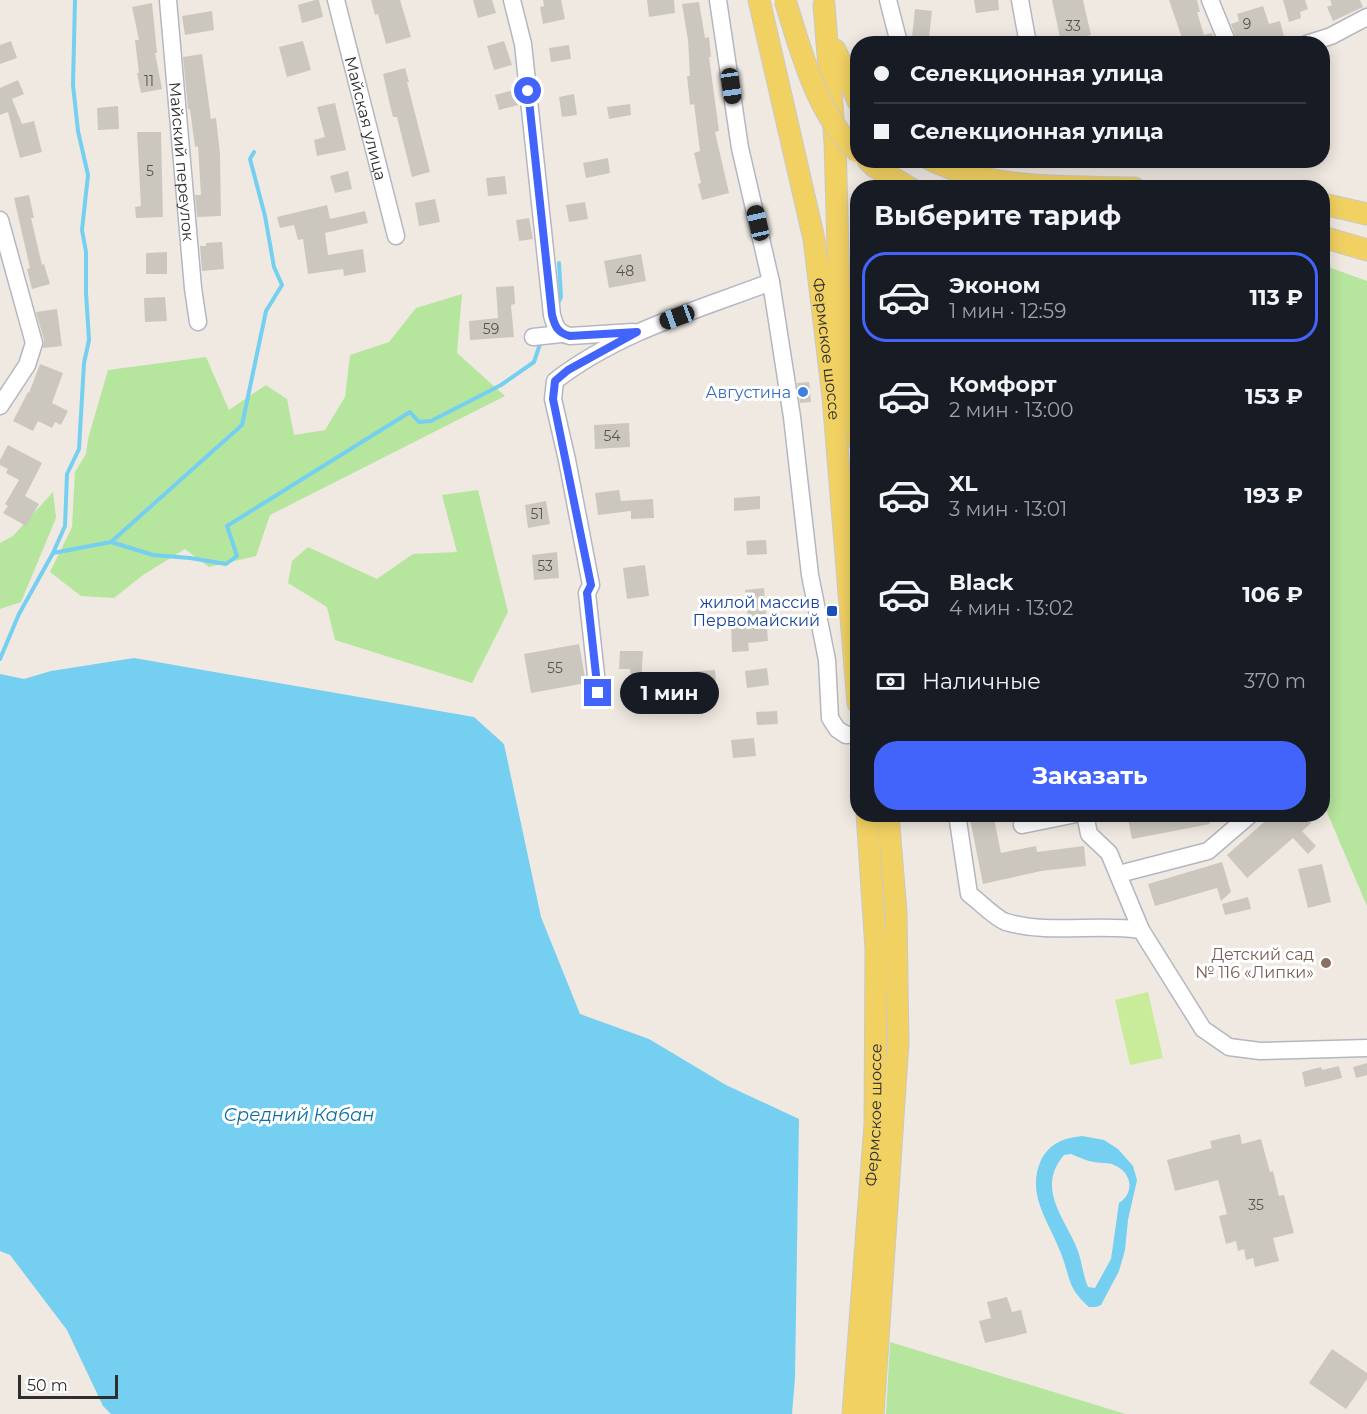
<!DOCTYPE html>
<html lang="ru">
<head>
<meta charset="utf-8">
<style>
	:root { --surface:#171b24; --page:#242831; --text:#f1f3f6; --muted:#9ea1a6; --line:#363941; --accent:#4264fb }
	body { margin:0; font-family:Montserrat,sans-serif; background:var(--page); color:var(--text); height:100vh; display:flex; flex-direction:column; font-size:22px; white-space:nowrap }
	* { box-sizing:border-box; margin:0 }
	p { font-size:20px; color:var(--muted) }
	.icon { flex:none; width:33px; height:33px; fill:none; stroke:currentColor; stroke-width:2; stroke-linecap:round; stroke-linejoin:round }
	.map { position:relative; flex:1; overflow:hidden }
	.drawer { position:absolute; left:850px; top:180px; width:480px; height:642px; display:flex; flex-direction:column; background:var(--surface); border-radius:24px; box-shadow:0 3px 15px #0003 }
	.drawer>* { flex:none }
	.top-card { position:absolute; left:850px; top:36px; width:480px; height:132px; border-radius:24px; box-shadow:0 3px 15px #0003; display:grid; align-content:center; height:132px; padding:0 24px; background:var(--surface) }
	.scale { position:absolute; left:18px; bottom:15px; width:100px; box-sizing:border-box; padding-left:6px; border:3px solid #2e2e2e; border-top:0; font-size:16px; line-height:21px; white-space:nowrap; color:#2e2e2e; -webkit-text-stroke:4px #fff; paint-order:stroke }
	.end { position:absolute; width:27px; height:27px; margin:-14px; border:8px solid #4264fb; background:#fff; box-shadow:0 0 0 3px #fff }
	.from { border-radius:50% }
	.bubble { position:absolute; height:42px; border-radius:21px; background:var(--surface); box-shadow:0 3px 15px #0003; font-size:20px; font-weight:700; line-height:42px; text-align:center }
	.car { position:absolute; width:18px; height:36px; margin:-18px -9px; border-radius:8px; box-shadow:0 0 4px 2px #0007; background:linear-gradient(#222 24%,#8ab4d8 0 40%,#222 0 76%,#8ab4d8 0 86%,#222 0) }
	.top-card b { display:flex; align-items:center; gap:21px; height:57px; font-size:22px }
	.top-card b+b { border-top:2px solid var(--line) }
	.top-card i { width:15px; height:15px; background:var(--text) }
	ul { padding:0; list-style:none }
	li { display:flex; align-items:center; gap:18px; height:90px; margin:0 12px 9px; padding:0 12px; border:3px solid transparent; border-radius:24px }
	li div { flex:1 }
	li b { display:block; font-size:22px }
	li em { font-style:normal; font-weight:700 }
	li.current { border-color:var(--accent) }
	li>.icon { width:54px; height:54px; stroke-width:1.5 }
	h2 { padding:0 24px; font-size:27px; line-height:72px }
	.pay { display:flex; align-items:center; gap:15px; height:66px; padding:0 24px; font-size:22px }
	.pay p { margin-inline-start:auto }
	.primary-button { display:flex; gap:12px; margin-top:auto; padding:12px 24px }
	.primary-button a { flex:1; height:69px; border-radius:24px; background:var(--accent); color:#fff; font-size:24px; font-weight:700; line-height:69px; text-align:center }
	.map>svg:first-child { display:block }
	.green { fill:#b6e59e }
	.pitch { fill:#c9ec9a }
	.water { fill:#75cff0; fill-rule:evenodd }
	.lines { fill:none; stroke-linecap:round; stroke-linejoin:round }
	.stream { stroke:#75cff0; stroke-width:4 }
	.building { fill:#cbc7bf }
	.minor-casing { stroke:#b4b7c1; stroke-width:19 }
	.major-casing { stroke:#c9c9c9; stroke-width:23 }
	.minor { stroke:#fff; stroke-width:16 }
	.major { stroke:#f2d163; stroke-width:21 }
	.major-bridge-casing { stroke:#c9c9c9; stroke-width:23; stroke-linecap:butt }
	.major-bridge { stroke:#f2d163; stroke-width:21 }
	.route { stroke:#4264fb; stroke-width:8 }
	.shop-dot { fill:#3f7fe0; stroke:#fff; stroke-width:2 }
	.transit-dot { fill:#1a4fb4; stroke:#fff; stroke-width:2 }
	.education-dot { fill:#8d6e63; stroke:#fff; stroke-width:2 }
	.labels { text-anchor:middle; stroke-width:6; stroke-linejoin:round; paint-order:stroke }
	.number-label { font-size:14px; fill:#555452 }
	.street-label { font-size:16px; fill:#2e2e2e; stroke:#fff }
	.shop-label { font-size:16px; fill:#366cbe; stroke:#fff; text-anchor:end }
	.transit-label { font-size:16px; fill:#164399; stroke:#fff; text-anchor:end }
	.education-label { font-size:16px; fill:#785e54; stroke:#fff; text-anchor:end }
	.water-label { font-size:18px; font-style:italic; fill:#0d6fa3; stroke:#fff }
</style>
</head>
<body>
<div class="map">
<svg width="1367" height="1414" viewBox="0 0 1367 1414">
	<rect width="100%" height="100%" fill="#efe9e1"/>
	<!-- green -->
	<path class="green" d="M1323,265L1367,281V906L1323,803Z
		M462,294L457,353L505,396L270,515L256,556L209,567L185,549L143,575L114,598L81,596L50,572L72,527L75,472L86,454L88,439L108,370L206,357L229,410L266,385L287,399L294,435L325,430L345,397L350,355L389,342L416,308Z
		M478,490L508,612L472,683L335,640L327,607L288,583L292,561L308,547L377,579L413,554L457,552L442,495Z
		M53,492L56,518L21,602L0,609V543L13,536Z
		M890,1342L1119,1412L1126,1414H886Z"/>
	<!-- pitch -->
	<path class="pitch" d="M1148,992L1163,1058L1130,1065L1115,1000Z"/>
	<!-- water -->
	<path class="water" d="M134,658L474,717L504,744L541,917L580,1014L649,1039L726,1085L799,1119L795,1378L792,1414H111L103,1406L67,1330L10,1255L0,1251V674L24,679L51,671Z
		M1082,1136L1104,1140L1118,1149L1133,1166L1137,1180L1128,1220L1125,1250L1119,1271L1101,1305L1096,1307H1089C1066,1287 1071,1277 1060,1251C1048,1220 1026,1194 1041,1160C1050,1143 1064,1138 1082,1136ZM1071,1154C1079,1157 1086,1161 1094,1162C1101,1164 1108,1162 1114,1165C1132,1172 1135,1193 1119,1203L1111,1259L1095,1288L1088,1287C1083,1275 1082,1263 1078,1251C1066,1219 1035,1189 1064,1155Z"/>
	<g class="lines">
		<!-- stream -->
		<path class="stream" d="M558,303L561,297L559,263
			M111,542L242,425L266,311L282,285L274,267L265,216L250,159L254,152
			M53,553L111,542L153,555L190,558L226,564L237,556L227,526L410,412L419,422L431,421L501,385L534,362L540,344
			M0,659L19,614L53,553L65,526L67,474L79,449L84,363L89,340L86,293V252L82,230L88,175L78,131L73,85L75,0"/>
	</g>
	<!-- building -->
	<path class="building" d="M315,0H319L323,17L302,23L298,5Z
		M371,0H400L411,37L386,44L378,14L375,15Z
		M473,0H492L496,13L478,18Z
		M543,0H561L565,19L543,24L540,7L544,6Z
		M647,0H674L675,13L649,17Z
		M974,0H998L999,10L976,13Z
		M1052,0H1083L1091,35L1061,42Z
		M1169,0H1197L1200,12H1197L1204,35L1212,33L1216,44H1184Z
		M1283,0H1305L1308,9L1300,12L1301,18L1289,22Z
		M1330,0H1360L1363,7L1333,21L1327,7L1332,5Z
		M699,2L705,38L709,37L711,57H709L719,131L715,132L729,193L702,200L698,184L701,183L694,153L700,151L694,104L690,105L687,76H690L688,40L682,4Z
		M152,3L157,53H155L162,89L141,93L137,73H139L135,40H139L132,7Z
		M1263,6L1269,24L1280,21L1285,40L1273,44H1238L1231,24L1239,21L1237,14Z
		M915,9L932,11L929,38L912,37Z
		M212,11L214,30L185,35L182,16Z
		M11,41L17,58L0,64V45Z
		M303,41L311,70L287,77L279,47Z
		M504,41L512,65L494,70L487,46Z
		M569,45L571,59L551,62L549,48Z
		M202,54L211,119L216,118L220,154L221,216L197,217L195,195H201L198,146L195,147L190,109H188L183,57Z
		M405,68L409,82H407L430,172L412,177L397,117H393L390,105L383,74Z
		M18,80L24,94L12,99L22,124L34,121L42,152L20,158L8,112L0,115V88Z
		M514,90L518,105L499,110L495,95Z
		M574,94L577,115L562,117L559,97Z
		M335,103L346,150L317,156L314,140L325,137L317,107Z
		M630,104L631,115L609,119L607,107Z
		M118,106L119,129L98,130L97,108Z
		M137,132H161L163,217L136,218L135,207L141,206Z
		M608,158L610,173L586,178L583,163Z
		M348,171L352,189L335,193L330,176Z
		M505,176L507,194L488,196L486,178Z
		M29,195L34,218H31L42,265L44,264L50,284L32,289L27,269L30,268L14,198Z
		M435,199L440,222L419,226L415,203Z
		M585,202L588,219L569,222L566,205Z
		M327,205L330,219L365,211L368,223L325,233L328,255L363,249L366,272L344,276L343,269L308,274L303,239L298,240L294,225L280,228L277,217Z
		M529,218L533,239L519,241L516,220Z
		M222,242L224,269L202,271L200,246H206V243Z
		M167,252V274H146V253Z
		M641,254L646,281L609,288L604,261Z
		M514,286L515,304L511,305L514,337L470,340L469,321L498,318L496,287Z
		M165,297L167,321L145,322L144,298Z
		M57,309L62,346L43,348L44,340L36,312Z
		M40,364L63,373L52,403L68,411L61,425L55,422L52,428L38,421L33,431L13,421L28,392L29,393Z
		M809,382L811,402L800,403L797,383Z
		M629,423L630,447L595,449L594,425Z
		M8,445L42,463L25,496L39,504L26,526L3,513L8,506L5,504L19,480L6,473L8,469L0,465V460Z
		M619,490L621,501L653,499L654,518L631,519V511L598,515L595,493Z
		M760,496V509L734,511V498Z
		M546,501L550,524L528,528L525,505Z
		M766,540L767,554L747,555L746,541Z
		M557,552L559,578L534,580L532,555Z
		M645,565L649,596L627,599L623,568Z
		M764,588L768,641L748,643L749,651L732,652L731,622L748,621L745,590Z
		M579,644L586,683L531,693L524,654Z
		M620,651H643L641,682L654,681L655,691H661L663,707L641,710L640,699V704H634L630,669H619Z
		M767,668L769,685L747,688L745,671Z
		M715,670L717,695L703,696V687H689L688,672Z
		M777,711L778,724L757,725L756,712Z
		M754,738L756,756L733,758L731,740Z
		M969,814H993L1001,853L1036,846L1037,852L1084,846L1086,866L1041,871L983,884Z
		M1151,814H1208L1210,824L1132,839L1128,819Z
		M1273,814H1303L1311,823L1302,831L1316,846L1308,854L1293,838L1247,878L1227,855Z
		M1222,862L1231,892L1221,901L1217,888L1155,906L1148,884Z
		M1322,864L1331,902L1308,908L1298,869Z
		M1248,897L1251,909L1225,915L1222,904Z
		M1367,1063V1075L1356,1078L1353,1067Z
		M1339,1066L1342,1078L1305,1087L1302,1072L1321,1067L1322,1070Z
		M1240,1134L1242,1144L1261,1139L1270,1172L1273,1171L1279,1196L1284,1195L1294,1233L1273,1238L1279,1261L1255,1267L1253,1258L1246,1260L1244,1249L1238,1251L1236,1241L1226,1244L1219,1216L1227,1214L1218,1180L1175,1191L1167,1160L1212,1148L1210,1141Z
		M1007,1297L1012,1312L1021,1310L1027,1333L985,1343L979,1321L991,1318L987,1302Z
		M1332,1349L1367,1373V1379L1346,1409L1309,1383Z"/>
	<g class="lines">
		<!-- minor casing -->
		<g class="minor-casing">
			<g id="minor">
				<path id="s1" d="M168,0L193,288L198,322"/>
				<path id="s2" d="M336,0L396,236"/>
				<path d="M512,0L523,44L552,315C555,327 558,333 570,336L633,332"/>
				<path d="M718,0L740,148L771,282L792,417L810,575L827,660L830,718L837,729L846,735L858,734"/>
				<path d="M888,0L898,39"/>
				<path d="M1020,0L1028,44"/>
				<path d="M1210,0L1228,44"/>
				<path d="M1306,44L1331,36L1367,17"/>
				<path d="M0,220L34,343L27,365L0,406"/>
				<path d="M533,337L561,334"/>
				<path d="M598,693L587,593L591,585L567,460L553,399L555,381C618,332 697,310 771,282"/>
				<path d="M957,814L969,894C979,901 996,919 1006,922C1050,935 1097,923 1141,930L1203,1029L1229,1047L1260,1051L1367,1048"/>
				<path d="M1085,814L1089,834L1109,853L1141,930"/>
				<path d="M1022,825L1076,814"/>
				<path d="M1119,874L1208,851L1251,814"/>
			</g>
		</g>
		<!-- major casing -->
		<g class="major-casing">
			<g id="major">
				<path id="s3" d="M759,0L814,239L833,397L858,703"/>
				<path d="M824,5L835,142L839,285L858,440"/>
				<path d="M835,50L858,101"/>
				<path d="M868,160L875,167L910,188"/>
				<path d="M931,160C995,191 1065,186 1134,188"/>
				<path d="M1323,204L1367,214"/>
				<path d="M1323,237L1367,250"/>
				<path id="s4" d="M853,1414L875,1124L876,949L867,814"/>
				<path d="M873,1414L898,1043L896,912L888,814"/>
			</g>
		</g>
		<!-- minor -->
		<use href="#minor" class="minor"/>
		<!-- major -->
		<use href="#major" class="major"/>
		<!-- major-bridge casing -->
		<g class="major-bridge-casing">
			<path id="major-bridge" d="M785,0C801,51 817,116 858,152"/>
		</g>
		<!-- major-bridge -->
		<use href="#major-bridge" class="major-bridge"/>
	</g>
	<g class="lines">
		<!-- route -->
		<path class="route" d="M528,91L552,315C555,327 558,333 570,336L637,332L568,370L555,381L553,399L591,585L587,593L598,693"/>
	</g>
	<!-- markers -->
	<circle class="shop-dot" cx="803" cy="392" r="6"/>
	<rect class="transit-dot" x="826" y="605" width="12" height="12" rx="3"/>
	<circle class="education-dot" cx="1326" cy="963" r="6"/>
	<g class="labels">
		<!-- number labels -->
		<g class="number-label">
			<text x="1247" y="29">9</text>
			<text x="1073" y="31">33</text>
			<text x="149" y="86">11</text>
			<text x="150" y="176">5</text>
			<text x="625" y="276">48</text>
			<text x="491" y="334">59</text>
			<text x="612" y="441">54</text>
			<text x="537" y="519">51</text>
			<text x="545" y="571">53</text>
			<text x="555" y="673">55</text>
			<text x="1256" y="1210">35</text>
		</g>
		<!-- street labels -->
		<g class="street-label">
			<text dy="6" stroke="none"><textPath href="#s2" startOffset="122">Майская улица</textPath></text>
			<text dy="6" stroke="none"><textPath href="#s1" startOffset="162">Майский переулок</textPath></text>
			<text dy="6" stroke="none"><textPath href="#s3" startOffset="356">Фермское шоссе</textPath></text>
			<text dy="6" stroke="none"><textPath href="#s4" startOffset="300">Фермское шоссе</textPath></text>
		</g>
		<!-- shop labels -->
		<g class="shop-label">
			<text x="791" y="398">Августина</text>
		</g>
		<!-- transit labels -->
		<g class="transit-label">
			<text x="820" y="608">жилой массив<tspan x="820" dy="18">Первомайский</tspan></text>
		</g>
		<!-- education labels -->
		<g class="education-label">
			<text x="1314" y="960">Детский сад<tspan x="1314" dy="18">№ 116 «Липки»</tspan></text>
		</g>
		<!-- water labels -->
		<g class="water-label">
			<text x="299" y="1121">Средний Кабан</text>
		</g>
	</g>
</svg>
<div class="scale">50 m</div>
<i class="end from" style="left:528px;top:91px"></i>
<i class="end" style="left:598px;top:693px"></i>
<div class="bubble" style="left:620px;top:672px;width:99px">1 мин</div>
<i class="car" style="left:731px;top:86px;rotate:172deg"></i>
<i class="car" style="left:758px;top:223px;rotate:347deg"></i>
<i class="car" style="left:677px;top:317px;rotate:250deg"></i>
<div class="top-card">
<b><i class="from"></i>Селекционная улица</b>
<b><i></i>Селекционная улица</b>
</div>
<section class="drawer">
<h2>Выберите тариф</h2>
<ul>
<li class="current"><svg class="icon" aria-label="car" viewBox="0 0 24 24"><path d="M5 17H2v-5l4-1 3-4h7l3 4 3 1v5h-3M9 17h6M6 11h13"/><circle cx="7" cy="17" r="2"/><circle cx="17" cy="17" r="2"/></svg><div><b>Эконом</b><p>1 мин · 12:59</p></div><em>113 ₽</em></li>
<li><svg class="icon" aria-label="car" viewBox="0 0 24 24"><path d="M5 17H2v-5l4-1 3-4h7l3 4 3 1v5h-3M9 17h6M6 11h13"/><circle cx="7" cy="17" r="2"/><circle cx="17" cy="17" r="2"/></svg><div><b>Комфорт</b><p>2 мин · 13:00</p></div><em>153 ₽</em></li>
<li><svg class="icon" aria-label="car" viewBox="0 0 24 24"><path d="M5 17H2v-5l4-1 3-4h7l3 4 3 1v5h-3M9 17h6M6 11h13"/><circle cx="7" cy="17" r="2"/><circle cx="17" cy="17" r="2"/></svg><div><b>XL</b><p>3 мин · 13:01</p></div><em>193 ₽</em></li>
<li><svg class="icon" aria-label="car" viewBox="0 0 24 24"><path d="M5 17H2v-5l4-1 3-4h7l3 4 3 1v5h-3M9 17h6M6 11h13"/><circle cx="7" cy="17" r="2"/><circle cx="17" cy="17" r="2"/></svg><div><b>Black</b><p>4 мин · 13:02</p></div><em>106 ₽</em></li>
</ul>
<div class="pay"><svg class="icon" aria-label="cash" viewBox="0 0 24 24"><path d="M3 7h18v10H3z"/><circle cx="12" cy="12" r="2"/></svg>Наличные<p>370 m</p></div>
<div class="primary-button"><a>Заказать</a></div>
</section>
</div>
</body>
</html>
